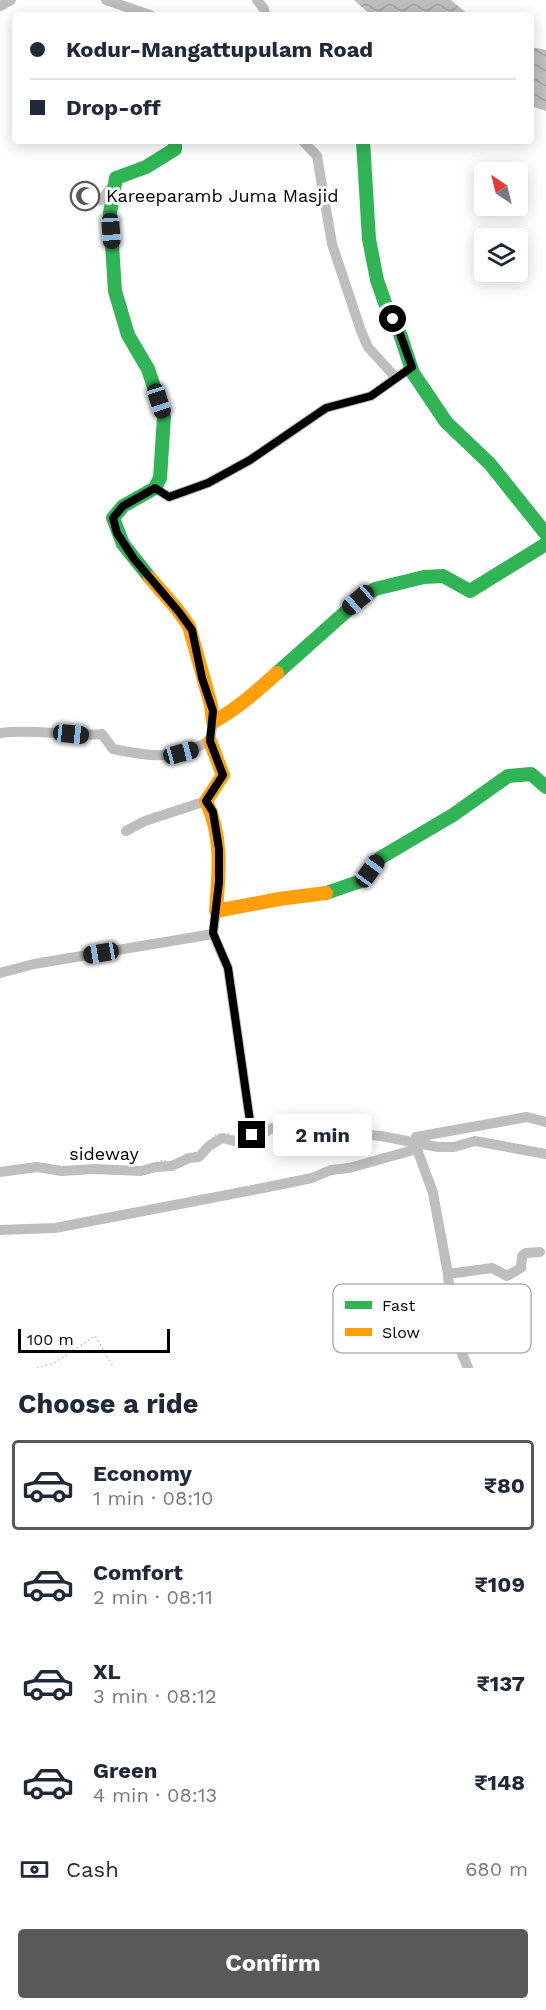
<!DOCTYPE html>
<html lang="en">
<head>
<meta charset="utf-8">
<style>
	:root { --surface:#fff; --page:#f2f2f3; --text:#1f2937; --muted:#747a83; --line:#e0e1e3; --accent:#595959 }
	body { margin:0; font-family:"Work Sans",sans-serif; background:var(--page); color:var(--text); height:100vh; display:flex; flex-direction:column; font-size:22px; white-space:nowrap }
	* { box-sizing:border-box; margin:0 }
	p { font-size:20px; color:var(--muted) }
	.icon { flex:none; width:33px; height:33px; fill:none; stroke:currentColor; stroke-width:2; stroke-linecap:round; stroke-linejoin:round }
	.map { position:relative; height:1368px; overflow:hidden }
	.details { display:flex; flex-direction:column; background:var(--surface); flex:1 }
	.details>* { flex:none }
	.top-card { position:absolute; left:12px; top:12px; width:522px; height:132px; border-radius:6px; box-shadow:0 3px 15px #0003; display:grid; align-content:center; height:132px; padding:0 18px; background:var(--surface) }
	.needle { width:39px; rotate:325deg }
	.fabs { position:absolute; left:474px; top:162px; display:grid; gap:12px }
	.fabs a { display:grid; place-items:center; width:54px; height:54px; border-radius:6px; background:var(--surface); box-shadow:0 3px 15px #0003; font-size:30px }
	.scale { position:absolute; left:18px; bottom:15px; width:152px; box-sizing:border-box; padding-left:6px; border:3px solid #000; border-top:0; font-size:16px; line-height:21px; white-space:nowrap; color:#000; -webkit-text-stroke:4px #fff; paint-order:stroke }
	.end { position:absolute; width:27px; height:27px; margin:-14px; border:8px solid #000; background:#fff; box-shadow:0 0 0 3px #fff }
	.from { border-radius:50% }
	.bubble { position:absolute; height:42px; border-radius:6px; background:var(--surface); box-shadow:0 3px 15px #0003; font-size:20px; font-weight:700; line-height:42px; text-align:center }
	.car { position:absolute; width:18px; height:36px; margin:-18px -9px; border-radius:8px; box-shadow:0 0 4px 2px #0007; background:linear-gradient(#222 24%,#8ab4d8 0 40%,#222 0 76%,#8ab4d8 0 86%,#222 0) }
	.top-card b { display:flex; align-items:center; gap:21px; height:57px; font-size:22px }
	.top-card b+b { border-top:2px solid var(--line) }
	.top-card i { width:15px; height:15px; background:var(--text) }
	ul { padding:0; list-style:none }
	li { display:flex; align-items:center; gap:18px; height:90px; margin:0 12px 9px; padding:0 6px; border:3px solid transparent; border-radius:6px }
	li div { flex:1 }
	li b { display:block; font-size:22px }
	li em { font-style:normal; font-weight:700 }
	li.active { border-color:var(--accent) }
	li>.icon { width:54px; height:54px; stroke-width:1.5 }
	h2 { padding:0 18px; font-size:27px; line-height:72px }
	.pay { display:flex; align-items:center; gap:15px; height:66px; padding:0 18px; font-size:22px }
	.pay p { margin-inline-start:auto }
	.cta { display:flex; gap:12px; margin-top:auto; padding:12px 18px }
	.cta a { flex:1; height:69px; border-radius:6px; background:var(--accent); color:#fff; font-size:24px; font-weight:700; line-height:69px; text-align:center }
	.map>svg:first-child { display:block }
	.water { fill:url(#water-waves) }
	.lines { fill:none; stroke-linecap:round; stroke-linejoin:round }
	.canal { stroke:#bfbfbf; stroke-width:10 }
	.path { stroke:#b9b9b9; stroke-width:1.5; stroke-dasharray:1.5 3; stroke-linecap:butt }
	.street { stroke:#bebebe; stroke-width:10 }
	.fast { stroke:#30b455; stroke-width:14 }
	.slow { stroke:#ff9f0a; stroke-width:14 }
	.street-bridge { stroke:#bebebe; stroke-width:10 }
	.route { stroke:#000; stroke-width:8 }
	.labels { text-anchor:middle; stroke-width:6; stroke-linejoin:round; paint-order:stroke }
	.poi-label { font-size:18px; fill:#000; stroke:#fff; text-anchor:start }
	.street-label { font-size:18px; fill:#000; stroke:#fff }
	.key { fill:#fff; stroke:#b2b2b2; stroke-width:1.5 }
	.key-label { font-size:16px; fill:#000 }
</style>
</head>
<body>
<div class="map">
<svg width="546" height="1368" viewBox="0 0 546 1368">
	<defs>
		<pattern id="water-waves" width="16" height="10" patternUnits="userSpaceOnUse" patternTransform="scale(1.5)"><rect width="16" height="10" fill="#bfbfbf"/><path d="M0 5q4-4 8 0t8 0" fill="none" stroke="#a2a2a2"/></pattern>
	</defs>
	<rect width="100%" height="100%" fill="#fff"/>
	<!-- water -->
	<path class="water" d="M354,0H451L469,15H371Z
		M531,47L546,50V111L531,106Z"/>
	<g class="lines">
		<!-- canal -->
		<path class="canal" d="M0,1172L37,1167L62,1171L94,1169L141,1171L156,1167L172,1166L189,1158L199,1157L209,1146L222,1138L246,1144L272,1128L281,1130L309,1145L325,1143L359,1134L381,1136L438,1147H454L475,1141L546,1154"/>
		<!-- path -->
		<path class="path" d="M261,1129L277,1125L309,1140L356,1132L407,1140
			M473,1138L546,1150
			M441,1144L449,1145L463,1140
			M0,1168L40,1165L71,1167H146L160,1161L175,1162L200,1150L215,1135L228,1134L241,1138
			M37,1368L54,1363L95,1336L114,1368"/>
		<!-- street -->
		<path class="street" d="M106,0L150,15
			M257,0L264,9L265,15
			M0,6L11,0
			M303,141L317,156L332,244L361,331L368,347L396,378L412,367
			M101,200L114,184
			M155,488L169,497L208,483L250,460L326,408L371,396L396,378
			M0,733C34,728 68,737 102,734L113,749C152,757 173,760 210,741L213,722
			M126,831L145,821L206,801
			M216,911L213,934L228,968L252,1135
			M0,973L34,964L213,934
			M416,1137L527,1117L546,1122
			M0,1230L55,1228L268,1187L312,1178L331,1170L349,1168L417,1149L433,1193L448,1274L452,1329L468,1368
			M448,1274L492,1268L507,1276L521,1268L522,1256L526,1253L540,1252"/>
		<!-- fast -->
		<path class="fast" d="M363,141L369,239L377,280L385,303L400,334L413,373L446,422L490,464L546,534
			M150,578L123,544L113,518L123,506L155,488L160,478L164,417L148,369L128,335L115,291L110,213L116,178L146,167L175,149V141
			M277,673L359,600L375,589L424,577L443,576L470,591L546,544
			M326,893L361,881L380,858L453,815L508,776L531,774L546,787"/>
		<!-- slow -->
		<path class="slow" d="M150,578L176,608L189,626L211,705L213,722C237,709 257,691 277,673
			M210,741L223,775L206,801C223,836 219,873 216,911L279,899L326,893"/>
		<!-- street-bridge -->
		<path class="street-bridge" d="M416,1137L417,1149"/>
	</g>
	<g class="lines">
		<!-- route -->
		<path class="route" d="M252,1135L228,968L213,933L219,882V849L213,812L206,801L223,775L210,741L213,711L202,678L192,630L179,612L134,559L117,533L113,518L123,506L155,488L169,497L208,483L250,460L326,408L371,396L412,367L400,334L393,319"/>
	</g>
	<!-- icons -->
	<defs>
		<g id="mosque-ring" transform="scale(1.5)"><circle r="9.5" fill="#fff" stroke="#595959" stroke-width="1.5"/><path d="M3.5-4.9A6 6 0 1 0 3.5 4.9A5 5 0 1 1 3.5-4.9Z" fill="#595959"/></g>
	</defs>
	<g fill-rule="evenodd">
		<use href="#mosque-ring" x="85" y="196"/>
	</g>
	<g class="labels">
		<!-- poi labels -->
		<g class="poi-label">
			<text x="106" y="202">Kareeparamb Juma Masjid</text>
		</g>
		<!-- street labels -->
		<g class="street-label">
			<text x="104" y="1160">sideway</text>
		</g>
	</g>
	<!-- legend -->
	<rect x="333" y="1284" width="198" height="69" rx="9" class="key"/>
	<rect x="345" y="1301" width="27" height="8" fill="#30b455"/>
	<rect x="345" y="1328" width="27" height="8" fill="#ff9f0a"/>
	<g class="key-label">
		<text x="382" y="1311">Fast</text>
		<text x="382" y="1338">Slow</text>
	</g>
</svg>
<div class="fabs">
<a><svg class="needle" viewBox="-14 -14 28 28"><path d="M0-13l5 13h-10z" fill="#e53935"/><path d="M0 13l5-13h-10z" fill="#747a83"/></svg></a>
<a><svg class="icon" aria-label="layers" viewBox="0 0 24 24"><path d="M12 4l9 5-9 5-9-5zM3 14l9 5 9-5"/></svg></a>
</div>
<div class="scale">100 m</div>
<i class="end from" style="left:393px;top:319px"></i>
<i class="end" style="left:252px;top:1135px"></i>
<div class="bubble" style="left:273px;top:1114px;width:99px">2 min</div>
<i class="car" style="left:111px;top:231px;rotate:176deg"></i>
<i class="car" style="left:159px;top:401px;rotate:162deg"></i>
<i class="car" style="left:358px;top:600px;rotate:229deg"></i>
<i class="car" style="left:71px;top:734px;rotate:96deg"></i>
<i class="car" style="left:181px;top:753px;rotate:75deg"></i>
<i class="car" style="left:370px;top:871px;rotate:36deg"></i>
<i class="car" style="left:101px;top:953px;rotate:260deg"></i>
<div class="top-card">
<b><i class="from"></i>Kodur-Mangattupulam Road</b>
<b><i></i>Drop-off</b>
</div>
</div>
<section class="details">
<h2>Choose a ride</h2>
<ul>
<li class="active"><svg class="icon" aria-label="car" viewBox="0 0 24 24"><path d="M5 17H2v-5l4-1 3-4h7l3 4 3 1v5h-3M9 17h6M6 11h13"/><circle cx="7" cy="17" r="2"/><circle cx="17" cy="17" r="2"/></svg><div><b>Economy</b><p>1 min · 08:10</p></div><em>₹80</em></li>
<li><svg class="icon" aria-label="car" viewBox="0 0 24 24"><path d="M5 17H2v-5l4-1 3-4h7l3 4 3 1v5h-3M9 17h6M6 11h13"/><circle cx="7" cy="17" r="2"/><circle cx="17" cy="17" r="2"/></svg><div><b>Comfort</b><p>2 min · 08:11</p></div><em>₹109</em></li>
<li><svg class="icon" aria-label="car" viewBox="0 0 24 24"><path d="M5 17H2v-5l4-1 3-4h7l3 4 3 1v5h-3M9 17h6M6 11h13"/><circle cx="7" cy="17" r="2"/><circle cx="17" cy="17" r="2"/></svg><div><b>XL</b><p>3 min · 08:12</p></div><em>₹137</em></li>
<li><svg class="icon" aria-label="car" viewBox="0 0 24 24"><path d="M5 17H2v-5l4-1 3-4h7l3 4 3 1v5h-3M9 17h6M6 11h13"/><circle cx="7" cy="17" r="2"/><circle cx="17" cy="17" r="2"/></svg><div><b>Green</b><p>4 min · 08:13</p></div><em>₹148</em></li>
</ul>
<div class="pay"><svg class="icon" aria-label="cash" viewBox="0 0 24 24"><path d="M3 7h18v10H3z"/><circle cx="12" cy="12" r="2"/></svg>Cash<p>680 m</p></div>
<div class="cta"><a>Confirm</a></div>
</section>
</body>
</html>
